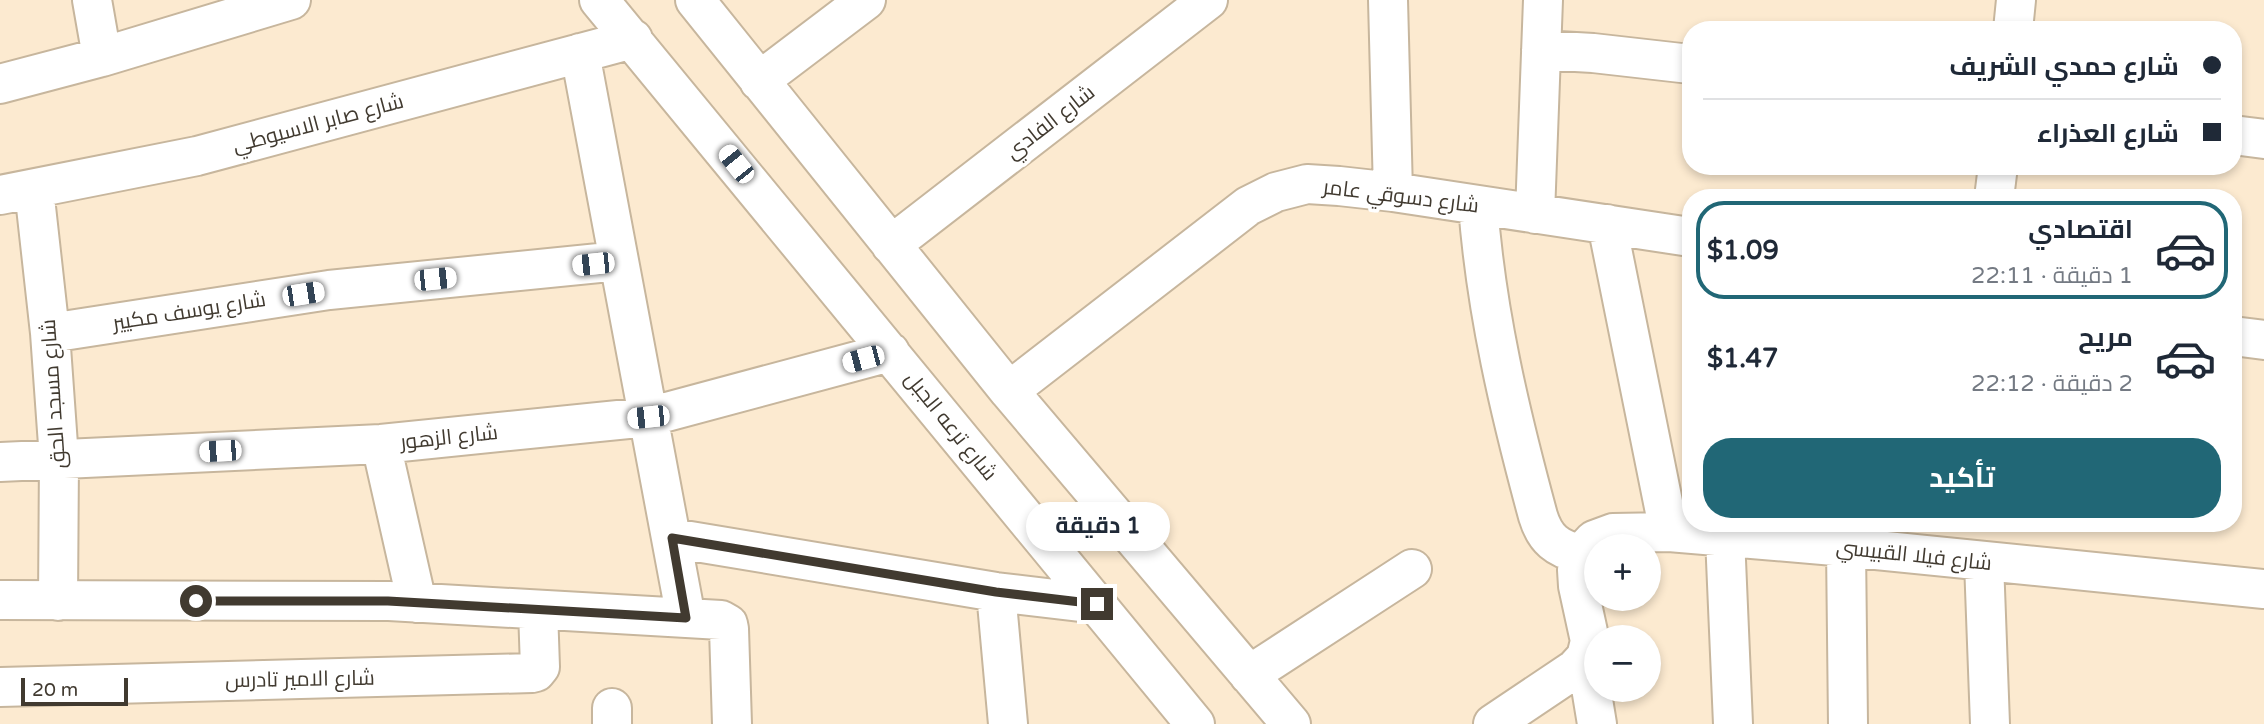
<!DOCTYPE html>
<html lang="ar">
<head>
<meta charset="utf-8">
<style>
	:root { --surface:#fff; --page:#f2f2f3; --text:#1f2937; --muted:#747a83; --line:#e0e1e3; --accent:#216776 }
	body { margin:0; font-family:"Varela Round",Cairo,sans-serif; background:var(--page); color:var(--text); direction:rtl; height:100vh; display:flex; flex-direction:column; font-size:26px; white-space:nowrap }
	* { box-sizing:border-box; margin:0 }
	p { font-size:23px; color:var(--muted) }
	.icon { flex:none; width:38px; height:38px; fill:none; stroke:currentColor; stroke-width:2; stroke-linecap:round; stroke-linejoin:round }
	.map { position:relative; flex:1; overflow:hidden; direction:ltr }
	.details { position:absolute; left:1682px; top:189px; width:560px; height:343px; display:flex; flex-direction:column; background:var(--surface); border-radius:28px; box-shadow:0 4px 10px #0003; direction:rtl }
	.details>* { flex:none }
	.banner { position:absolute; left:1682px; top:21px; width:560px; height:154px; border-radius:28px; box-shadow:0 4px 10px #0003; direction:rtl; display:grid; align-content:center; height:154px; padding:0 21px; background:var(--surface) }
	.fabs { position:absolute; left:1584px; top:534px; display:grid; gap:14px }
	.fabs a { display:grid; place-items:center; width:77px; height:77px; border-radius:50%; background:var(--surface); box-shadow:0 4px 10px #0003; font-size:35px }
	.scale { position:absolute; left:21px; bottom:18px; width:107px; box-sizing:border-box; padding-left:7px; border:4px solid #413a30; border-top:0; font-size:19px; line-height:24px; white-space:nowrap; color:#413a30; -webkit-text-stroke:5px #fff; paint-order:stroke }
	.end { position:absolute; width:32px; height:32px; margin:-16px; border:9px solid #413a30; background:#fff; box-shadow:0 0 0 4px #fff }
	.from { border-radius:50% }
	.bubble { position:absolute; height:49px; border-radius:24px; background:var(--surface); box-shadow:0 4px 10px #0003; font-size:23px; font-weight:700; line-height:49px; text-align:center; direction:rtl }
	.car { position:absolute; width:21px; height:42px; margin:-21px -10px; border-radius:9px; box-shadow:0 0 5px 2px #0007; background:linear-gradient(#fff 24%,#345 0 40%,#fff 0 76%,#345 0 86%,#fff 0) }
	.banner b { display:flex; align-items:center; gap:24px; height:66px; font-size:26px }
	.banner b+b { border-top:2px solid var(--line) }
	.banner i { width:18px; height:18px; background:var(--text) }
	ul { padding:12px 0 0; list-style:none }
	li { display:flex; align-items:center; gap:21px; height:98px; margin:0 14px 10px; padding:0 7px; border:4px solid transparent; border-radius:28px }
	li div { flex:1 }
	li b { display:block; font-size:26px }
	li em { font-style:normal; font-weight:700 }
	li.on { border-color:var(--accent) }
	li>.icon { width:63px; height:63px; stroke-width:1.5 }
	.cta { display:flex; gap:14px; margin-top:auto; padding:14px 21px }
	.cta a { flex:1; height:80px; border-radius:28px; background:var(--accent); color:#fff; font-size:28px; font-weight:700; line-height:80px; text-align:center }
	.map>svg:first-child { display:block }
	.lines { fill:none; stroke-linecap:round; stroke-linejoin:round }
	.street-casing { stroke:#c7b69d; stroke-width:42 }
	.street { stroke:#fff; stroke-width:38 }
	.route { stroke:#413a30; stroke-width:9 }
	.labels { text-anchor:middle; stroke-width:7; stroke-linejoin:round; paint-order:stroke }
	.street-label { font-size:21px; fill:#413a30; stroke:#fff }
</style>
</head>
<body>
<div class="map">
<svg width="2264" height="724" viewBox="0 0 2264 724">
	<rect width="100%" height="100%" fill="#fcead0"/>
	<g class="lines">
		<!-- street casing -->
		<g class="street-casing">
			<path id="street" d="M92,0L102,57
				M599,0L1195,724
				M695,0L1009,391L1291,724
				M1388,0L1393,192
				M2013,30L2016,0
				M1541,50L1593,53L1690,64
				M580,53L686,618
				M759,81L866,0
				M0,84L102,57L291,0
				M2233,135L2264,139
				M34,189L50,333L59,459L58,601
				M0,195L197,156L633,39
				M1994,198L1998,166
				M1478,205C1486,312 1510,413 1538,516C1545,539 1557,549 1581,554
				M1535,214L1543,0
				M1607,224L1669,532
				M891,245L1208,0
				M50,333L329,290L619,261
				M2233,336L2264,340
				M1009,391L1248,206L1276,192L1307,184L1339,186L1393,192L1690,237
				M381,444L417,603
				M0,462L381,444L648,417L890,352
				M1725,537L1733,724
				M672,538L996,592L1097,604
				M1846,547L1848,724
				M1984,562L1990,724
				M996,592L1008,724
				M0,600L389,601L721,620L728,624L729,629L732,724
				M1586,657L1597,724
				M1249,675L1412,569
				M0,687L532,673L536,672L540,667L538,610
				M612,724V708
				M1493,724L1575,669L1586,657L1590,641L1578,586L1577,570L1581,554L1594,540L1613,533L1669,532L1846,547L2264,589"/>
		</g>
		<!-- street -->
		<use href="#street" class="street"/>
	</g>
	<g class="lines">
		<!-- route -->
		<path class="route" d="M196,601H388L686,618L672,538L996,592L1097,604"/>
	</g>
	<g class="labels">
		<!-- street labels -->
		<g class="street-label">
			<text transform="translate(1050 122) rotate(-38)" y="7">شارع الفادي</text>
			<text transform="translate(318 123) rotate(-15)" y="7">شارع صابر الاسيوطي</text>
			<text transform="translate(1401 196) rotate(7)" y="7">شارع دسوقي عامر</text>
			<text transform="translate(189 311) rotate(-9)" y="7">شارع يوسف مكيير</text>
			<text transform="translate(53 394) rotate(-94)" y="7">شارع مسجد الحق</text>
			<text transform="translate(951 426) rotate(51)" y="7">شارع ترعه الجبل</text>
			<text transform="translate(449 437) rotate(-6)" y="7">شارع الزهور</text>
			<text transform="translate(1914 555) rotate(6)" y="7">شارع فيلا القبيسي</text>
			<text transform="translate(300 679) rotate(-1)" y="7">شارع الامير تادرس</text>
		</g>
	</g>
</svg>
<div class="fabs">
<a>+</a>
<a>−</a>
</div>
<div class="scale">20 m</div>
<i class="end from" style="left:196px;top:601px"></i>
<i class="end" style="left:1097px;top:604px"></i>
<div class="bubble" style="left:1026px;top:502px;width:144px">1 دقيقة</div>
<i class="car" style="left:736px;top:164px;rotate:321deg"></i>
<i class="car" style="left:593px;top:264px;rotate:264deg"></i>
<i class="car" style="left:435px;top:279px;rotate:84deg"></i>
<i class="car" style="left:303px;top:294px;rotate:81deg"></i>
<i class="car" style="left:863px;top:359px;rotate:255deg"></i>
<i class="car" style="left:648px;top:417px;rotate:264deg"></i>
<i class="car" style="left:220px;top:451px;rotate:267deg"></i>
<div class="banner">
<b><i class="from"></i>شارع حمدي الشريف</b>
<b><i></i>شارع العذراء</b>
</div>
<section class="details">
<ul>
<li class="on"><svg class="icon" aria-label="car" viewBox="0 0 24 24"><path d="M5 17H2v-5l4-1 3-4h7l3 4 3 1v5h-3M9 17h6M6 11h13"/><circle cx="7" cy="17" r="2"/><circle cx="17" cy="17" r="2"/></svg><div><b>اقتصادي</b><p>1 دقيقة · 22:11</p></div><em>$1.09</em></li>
<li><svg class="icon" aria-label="car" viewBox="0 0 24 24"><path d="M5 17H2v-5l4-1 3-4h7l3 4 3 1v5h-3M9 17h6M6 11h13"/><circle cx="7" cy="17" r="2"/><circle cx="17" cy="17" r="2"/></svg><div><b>مريح</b><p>2 دقيقة · 22:12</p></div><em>$1.47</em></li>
</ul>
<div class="cta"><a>تأكيد</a></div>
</section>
</div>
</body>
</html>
